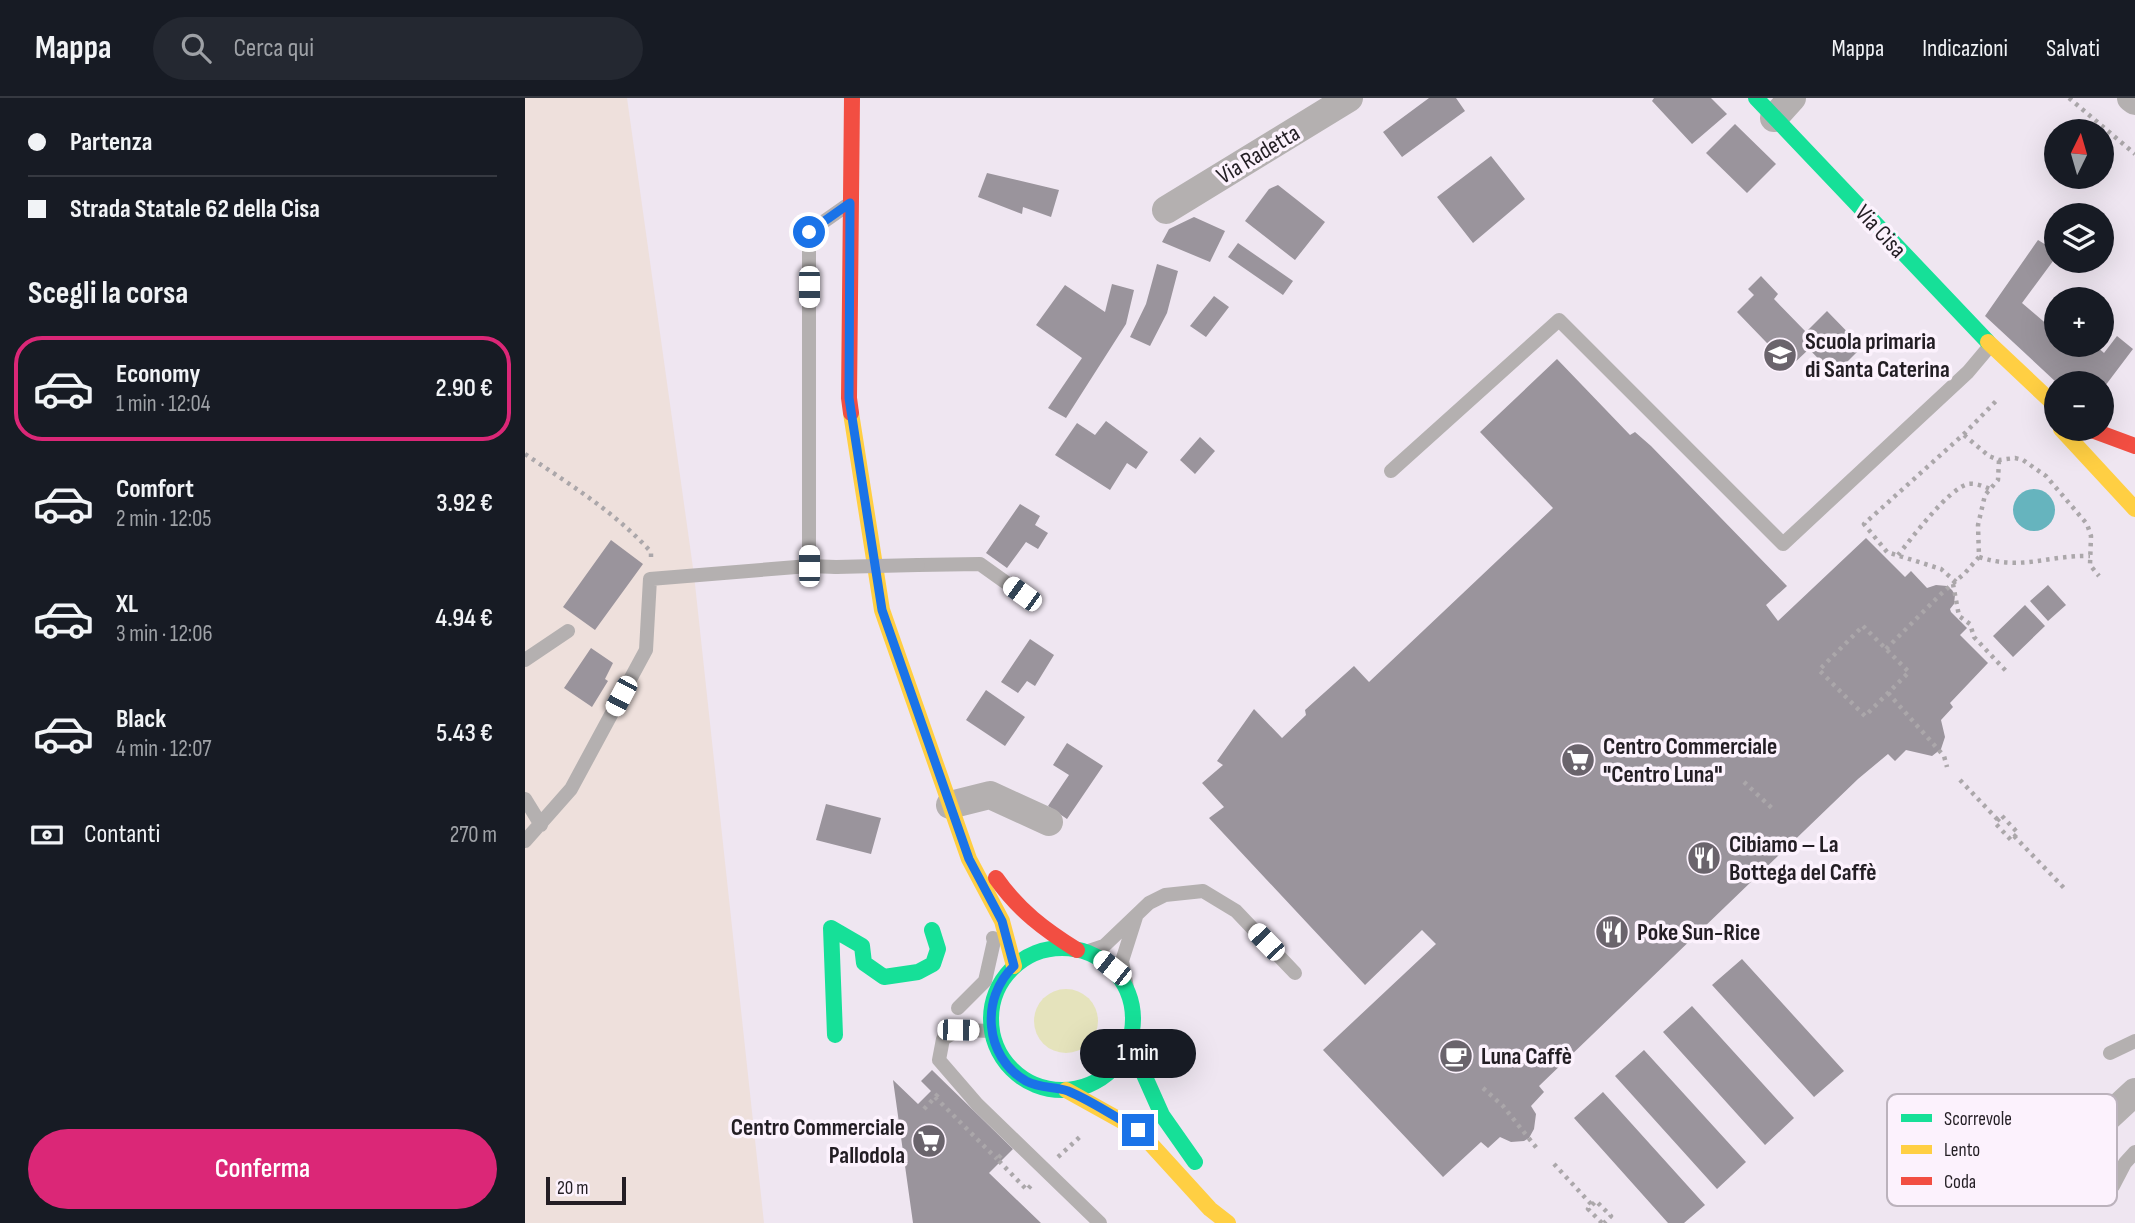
<!DOCTYPE html>
<html lang="it">
<head>
<meta charset="utf-8">
<style>
	:root { --surface:#171b24; --page:#242831; --text:#f1f3f6; --muted:#9ea1a6; --line:#363941; --accent:#db2777 }
	body { margin:0; font-family:"Sofia Sans Condensed",sans-serif; background:var(--page); color:var(--text); height:100vh; display:flex; flex-direction:column; font-size:26px; white-space:nowrap }
	* { box-sizing:border-box; margin:0 }
	p { font-size:23px; color:var(--muted) }
	.icon { flex:none; width:38px; height:38px; fill:none; stroke:currentColor; stroke-width:2; stroke-linecap:round; stroke-linejoin:round }
	.map { position:relative; flex:1; overflow:hidden }
	.panel { display:flex; flex-direction:column; background:var(--surface); width:525px }
	.panel>* { flex:none }
	.banner { display:grid; align-content:center; height:154px; padding:0 28px; background:var(--surface) }
	.needle { width:46px; rotate:5deg }
	.tools { position:absolute; left:1519px; top:21px; display:grid; gap:14px }
	.tools a { display:grid; place-items:center; width:70px; height:70px; border-radius:50%; background:var(--surface); box-shadow:0 7px 28px #0002; font-size:35px }
	.scale { position:absolute; left:21px; bottom:18px; width:80px; box-sizing:border-box; padding-left:7px; border:4px solid #231e24; border-top:0; font-size:19px; line-height:24px; white-space:nowrap; color:#231e24; -webkit-text-stroke:5px #fcf2fd; paint-order:stroke }
	.end { position:absolute; width:32px; height:32px; margin:-16px; border:9px solid #1a73e8; background:#fff; box-shadow:0 0 0 4px #fff }
	.from { border-radius:50% }
	.bubble { position:absolute; height:49px; border-radius:24px; background:var(--surface); box-shadow:0 7px 28px #0002; font-size:23px; font-weight:600; line-height:49px; text-align:center }
	.car { position:absolute; width:21px; height:42px; margin:-21px -10px; border-radius:9px; box-shadow:0 0 5px 2px #0007; background:linear-gradient(#fff 24%,#345 0 40%,#fff 0 76%,#345 0 86%,#fff 0) }
	.banner b { display:flex; align-items:center; gap:24px; height:66px; font-size:26px }
	.banner b+b { border-top:2px solid var(--line) }
	.banner i { width:18px; height:18px; background:var(--text) }
	ul { padding:0; list-style:none }
	li { display:flex; align-items:center; gap:21px; height:105px; margin:0 14px 10px; padding:0 14px; border:4px solid transparent; border-radius:28px }
	li div { flex:1 }
	li b { display:block; font-size:26px }
	li em { font-style:normal; font-weight:600 }
	li.on { border-color:var(--accent) }
	li>.icon { width:63px; height:63px; stroke-width:1.5 }
	h2 { padding:0 28px; font-size:32px; line-height:84px }
	.pay { display:flex; align-items:center; gap:18px; height:77px; padding:0 28px; font-size:26px }
	.pay p { margin-inline-start:auto }
	.primary-button { display:flex; gap:14px; margin-top:auto; padding:14px 28px }
	.primary-button a { flex:1; height:80px; border-radius:42px; background:var(--accent); color:#fff; font-size:28px; font-weight:600; line-height:80px; text-align:center }
	header { display:flex; align-items:center; gap:42px; box-sizing:border-box; height:98px; padding:0 35px; background:var(--surface); border-bottom:2px solid var(--line) }
	header strong { font-size:33px }
	nav { display:flex; gap:38px; margin-inline-start:auto; font-size:24px }
	.search { width:490px; height:63px; background:var(--page); display:flex; align-items:center; gap:18px; box-sizing:border-box; padding:0 24px; border-radius:38px; color:var(--muted); font-size:26px }
	main { display:flex; flex:1; min-height:0 }
	.map>svg:first-child { display:block }
	.industrial { fill:#eee0dc }
	.green { fill:#e5e3bc }
	.water { fill:#66b4be }
	.building { fill:#9a949c }
	.lines { fill:none; stroke-linecap:round; stroke-linejoin:round }
	.path { stroke:#aba7aa; stroke-width:4.5; stroke-dasharray:3.5 5; stroke-linecap:butt }
	.lane { stroke:#b4b0b0; stroke-width:14 }
	.street { stroke:#b4b0b0; stroke-width:28 }
	.fast { stroke:#16e098; stroke-width:16 }
	.slow { stroke:#ffcf43; stroke-width:16 }
	.jam { stroke:#f24e42; stroke-width:16 }
	.lane-bridge { stroke:#b4b0b0; stroke-width:14 }
	.route { stroke:#1a73e8; stroke-width:9 }
	.labels { text-anchor:middle; stroke-width:7; stroke-linejoin:round; paint-order:stroke }
	.street-label { font-size:24px; fill:#231e24; stroke:#fcf2fd }
	.poi-label { font-size:24px; font-weight:bold; fill:#231e24; stroke:#fcf2fd; text-anchor:start }
	.key { fill:#fcf2fd; stroke:#bbb2bc; stroke-width:2 }
	.key-label { font-size:19px; fill:#231e24 }
</style>
</head>
<body>
<header>
<strong>Mappa</strong>
<div class="search"><svg class="icon" aria-label="search" viewBox="0 0 24 24"><circle cx="10" cy="10" r="6"/><path d="M15 15l6 6"/></svg>Cerca qui</div>
<nav><a>Mappa</a><a>Indicazioni</a><a>Salvati</a></nav>
</header>
<main>
<section class="panel">
<div class="banner">
<b><i class="from"></i>Partenza</b>
<b><i></i>Strada Statale 62 della Cisa</b>
</div>
<h2>Scegli la corsa</h2>
<ul>
<li class="on"><svg class="icon" aria-label="car" viewBox="0 0 24 24"><path d="M5 17H2v-5l4-1 3-4h7l3 4 3 1v5h-3M9 17h6M6 11h13"/><circle cx="7" cy="17" r="2"/><circle cx="17" cy="17" r="2"/></svg><div><b>Economy</b><p>1 min · 12:04</p></div><em>2.90 €</em></li>
<li><svg class="icon" aria-label="car" viewBox="0 0 24 24"><path d="M5 17H2v-5l4-1 3-4h7l3 4 3 1v5h-3M9 17h6M6 11h13"/><circle cx="7" cy="17" r="2"/><circle cx="17" cy="17" r="2"/></svg><div><b>Comfort</b><p>2 min · 12:05</p></div><em>3.92 €</em></li>
<li><svg class="icon" aria-label="car" viewBox="0 0 24 24"><path d="M5 17H2v-5l4-1 3-4h7l3 4 3 1v5h-3M9 17h6M6 11h13"/><circle cx="7" cy="17" r="2"/><circle cx="17" cy="17" r="2"/></svg><div><b>XL</b><p>3 min · 12:06</p></div><em>4.94 €</em></li>
<li><svg class="icon" aria-label="car" viewBox="0 0 24 24"><path d="M5 17H2v-5l4-1 3-4h7l3 4 3 1v5h-3M9 17h6M6 11h13"/><circle cx="7" cy="17" r="2"/><circle cx="17" cy="17" r="2"/></svg><div><b>Black</b><p>4 min · 12:07</p></div><em>5.43 €</em></li>
</ul>
<div class="pay"><svg class="icon" aria-label="cash" viewBox="0 0 24 24"><path d="M3 7h18v10H3z"/><circle cx="12" cy="12" r="2"/></svg>Contanti<p>270 m</p></div>
<div class="primary-button"><a>Conferma</a></div>
</section>
<div class="map">
<svg width="1610" height="1125" viewBox="0 0 1610 1125">
	<rect width="100%" height="100%" fill="#efe6f1"/>
	<!-- industrial -->
	<path class="industrial" d="M0,0H102L169,477L239,1125H0Z"/>
	<!-- green -->
	<path class="green" d="M509 923a32 32 0 1 1 64 0a32 32 0 1 1-64 0Z"/>
	<!-- water -->
	<path class="water" d="M1488 412a21 21 0 1 1 42 0a21 21 0 1 1-42 0Z"/>
	<!-- building -->
	<path class="building" d="M904,0H931L940,13L877,59L858,34Z
		M1129,0H1186L1202,16L1167,46L1127,3Z
		M1210,26L1251,66L1222,95L1181,55Z
		M966,58L1000,101L948,145L912,99Z
		M462,75L534,92L526,119L498,109L497,116L453,99Z
		M753,87L800,124L770,162L720,123L744,91Z
		M669,119L700,133L685,164L637,144L644,131Z
		M1513,142L1531,153V159L1497,205L1525,229L1531,220V247H1570L1579,255L1592,238L1608,251L1577,292V285H1532L1460,218Z
		M713,145L768,183L758,197L703,159Z
		M632,166L653,173L642,215L625,248L605,239L621,206Z
		M1236,178L1253,196L1249,201L1281,234L1302,213L1337,249L1309,277L1284,251L1265,269L1212,214L1229,197L1223,191Z
		M587,186L609,192L601,226L541,320L523,310L557,260L511,227L540,187L580,214Z
		M689,198L704,209L681,239L665,228Z
		M1032,261L1105,337L1110,334L1126,348L1262,488L1241,507L1253,523L1341,440L1380,479L1386,473L1402,490L1411,487L1422,488L1427,492L1430,497L1429,506L1425,511L1426,514L1442,530L1435,537L1463,565L1425,605L1428,609L1416,622L1420,639L1416,651L1407,658L1381,652L1370,663L1363,656L1333,681L1014,988L1019,994L1006,1008L1011,1016L1009,1031L1004,1040L999,1043L986,1044L975,1039L963,1050L956,1044L918,1079L798,952L911,846L897,832L840,887L684,720L699,709L677,685L698,667L692,663L729,611L757,640L781,617L780,612L829,568L844,584L1028,410L955,334Z
		M581,323L623,354L611,371L602,365L585,392L530,357L552,325L570,337Z
		M675,339L690,353L670,376L655,362Z
		M495,406L515,418L510,427L523,435L513,451L501,444L482,470L461,455Z
		M86,442L118,466L70,532L38,509Z
		M1523,487L1541,507L1523,523L1505,503Z
		M1500,507L1520,528L1488,559L1468,538Z
		M505,541L529,557L510,588L502,583L493,595L476,584Z
		M66,550L88,565L80,581L83,583L67,609L39,590Z
		M461,592L500,619L480,648L441,622Z
		M542,645L578,668L542,721L523,708L544,677L528,667Z
		M301,706L356,720L346,756L291,742Z
		M1217,861L1319,973L1289,999L1187,887Z
		M1167,908L1269,1020L1240,1047L1138,934Z
		M1119,952L1221,1064L1192,1091L1090,978Z
		M407,972L488,1051L464,1075L516,1125H388L368,982L393,1006L406,993L396,983Z
		M1078,994L1180,1107L1159,1125H1143L1049,1020Z"/>
	<g class="lines">
		<!-- path -->
		<path class="path" d="M1544,0L1610,56
			M1439,337L1464,358L1474,362L1490,360L1498,362L1521,378L1562,426L1566,438L1565,467L1574,478
			M0,356C44,386 90,414 126,454V461
			M1373,457C1387,440 1423,391 1443,386C1451,385 1458,388 1465,391
			M1454,459C1497,473 1523,457 1565,458
			M1431,484L1416,471L1362,454L1339,426L1440,335L1474,300
			M1428,486L1434,518L1445,526L1449,539L1481,573
			M1338,528L1384,574L1340,618L1294,572Z
			M1361,551L1417,495L1440,475L1454,459L1453,427L1460,397L1473,382L1474,362
			M1363,595L1419,658L1422,669
			M1435,682L1473,722
			M1219,684L1250,713
			M1477,718L1493,735L1486,742L1470,725Z
			M1489,738L1539,790
			M958,990L978,1008L1014,1053
			M410,999L472,1061
			M399,1011L415,994
			M476,1057L472,1061L502,1092L508,1085
			M533,1059L558,1036
			M1029,1066L1067,1107
			M1077,1125L1063,1111L1071,1103L1086,1118L1079,1125"/>
		<!-- lane -->
		<path class="lane" d="M866,373L1034,222L1258,446L1443,274L1464,249
			M393,467L455,466L497,496
			M284,468V134L321,108
			M0,562L43,533
			M0,701L16,727
			M0,743L46,691L121,552L125,481L284,468L311,469
			M561,854L579,848L624,805L640,797L678,793L711,813L770,875
			M603,895L597,863L611,819
			M433,910L460,883L469,843L468,840
			M467,933L433,932L418,941L414,962L452,1006L575,1125
			M1585,955L1610,943
			M1528,1070L1547,1091L1571,1100L1588,1088L1600,1065L1610,1054"/>
		<!-- street -->
		<path class="street" d="M1606,0L1610,3
			M1249,20L1267,0
			M641,112L824,0
			M425,707L465,697L524,724
			M1502,1094L1610,994"/>
		<!-- fast -->
		<path class="fast" d="M1231,0L1463,244
			M466 921a71 71 0 1 1 142 0a71 71 0 1 1-142 0Z
			M310,937L306,830L337,848L339,865L359,879L393,874L408,866L413,851L407,832
			M604,943L637,1017L670,1064"/>
		<!-- slow -->
		<path class="slow" d="M1463,244L1531,308
			M326,315L357,512L444,761L477,823L489,868
			M1536,331L1610,411
			M541,992L613,1032L685,1111L703,1125"/>
		<!-- jam -->
		<path class="jam" d="M326,315L324,300L327,0
			M1564,331L1610,348
			M471,780C493,812 520,832 552,852"/>
		<!-- lane-bridge -->
		<path class="lane-bridge" d="M311,469L393,467"/>
	</g>
	<g class="lines">
		<!-- route -->
		<path class="route" d="M284,134L325,105L324,300L357,512L444,761L477,823L489,868C455,900 459,959 501,983C516,991 529,988 543,993C567,1003 590,1019 613,1032"/>
	</g>
	<!-- icons -->
	<defs>
		<g id="school-disc" transform="scale(1.75)"><circle r="9.5" fill="#6a646c" stroke="#fcf2fd"/><path d="M0-5L7-2L0 1L-7-2ZM-4 1L0 2.5L4 1V4Q0 6-4 4Z" fill="#fff"/></g>
		<g id="supermarket-disc" transform="scale(1.75)"><circle r="9.5" fill="#6a646c" stroke="#fcf2fd"/><path d="M-6-5.5h2.5l.6 2H6L4.5 2H-2.5L-4.4-4H-6ZM-1.5 3.2a1.3 1.3 0 1 0 .1 0ZM3 3.2a1.3 1.3 0 1 0 .1 0Z" fill="#fff"/></g>
		<g id="restaurant-disc" transform="scale(1.75)"><circle r="9.5" fill="#6a646c" stroke="#fcf2fd"/><path d="M-5-6h1v4h1v-4h1v4h1v-4h1v5L-1.5 .5V6h-2V.5L-5-1ZM5-6V6H3V1.5H1.5Q1.5-4 5-6Z" fill="#fff"/></g>
		<g id="cafe-disc" transform="scale(1.75)"><circle r="9.5" fill="#6a646c" stroke="#fcf2fd"/><path d="M-5.5-4.5H6V0H3Q3 3.5 0 3.5H-2.5Q-5.5 3.5-5.5 0ZM3-3.2v2h1.7v-2ZM-6 4.5H4V6H-6Z" fill="#fff"/></g>
	</defs>
	<g fill-rule="evenodd">
		<use href="#school-disc" x="1255" y="257"/>
		<use href="#supermarket-disc" x="1053" y="662"/>
		<use href="#restaurant-disc" x="1179" y="760"/>
		<use href="#restaurant-disc" x="1087" y="834"/>
		<use href="#cafe-disc" x="931" y="958"/>
		<use href="#supermarket-disc" x="404" y="1043"/>
	</g>
	<g class="labels">
		<!-- street labels -->
		<g class="street-label">
			<text transform="translate(733 56) rotate(-31)" y="8">Via Radetta</text>
			<text transform="translate(1356 133) rotate(47)" y="8">Via Cisa</text>
		</g>
		<!-- poi labels -->
		<g class="poi-label">
			<text x="1280" y="251">Scuola primaria<tspan x="1280" dy="28">di Santa Caterina</tspan></text>
			<text x="1078" y="656">Centro Commerciale<tspan x="1078" dy="28">"Centro Luna"</tspan></text>
			<text x="1204" y="754">Cibiamo – La<tspan x="1204" dy="28">Bottega del Caffè</tspan></text>
			<text x="1112" y="842">Poke Sun-Rice</text>
			<text x="956" y="966">Luna Caffè</text>
			<text x="380" y="1037" text-anchor="end">Centro Commerciale<tspan x="380" dy="28">Pallodola</tspan></text>
		</g>
	</g>
	<!-- legend -->
	<rect x="1362" y="996" width="230" height="112" rx="10" class="key"/>
	<rect x="1376" y="1016" width="31" height="8" fill="#16e098"/>
	<rect x="1376" y="1047" width="31" height="9" fill="#ffcf43"/>
	<rect x="1376" y="1079" width="31" height="8" fill="#f24e42"/>
	<g class="key-label">
		<text x="1419" y="1027">Scorrevole</text>
		<text x="1419" y="1058">Lento</text>
		<text x="1419" y="1090">Coda</text>
	</g>
</svg>
<div class="tools">
<a><svg class="needle" viewBox="-14 -14 28 28"><path d="M0-13l5 13h-10z" fill="#e53935"/><path d="M0 13l5-13h-10z" fill="#9ea1a6"/></svg></a>
<a><svg class="icon" aria-label="layers" viewBox="0 0 24 24"><path d="M12 4l9 5-9 5-9-5zM3 14l9 5 9-5"/></svg></a>
<a>+</a>
<a>−</a>
</div>
<div class="scale">20 m</div>
<i class="end from" style="left:284px;top:134px"></i>
<i class="end" style="left:613px;top:1032px"></i>
<div class="bubble" style="left:555px;top:931px;width:116px">1 min</div>
<i class="car" style="left:284px;top:189px;rotate:180deg"></i>
<i class="car" style="left:284px;top:468px;rotate:0deg"></i>
<i class="car" style="left:497px;top:496px;rotate:306deg"></i>
<i class="car" style="left:96px;top:598px;rotate:208deg"></i>
<i class="car" style="left:741px;top:844px;rotate:316deg"></i>
<i class="car" style="left:587px;top:870px;rotate:308deg"></i>
<i class="car" style="left:433px;top:932px;rotate:91deg"></i>
</div>
</main>
</body>
</html>
